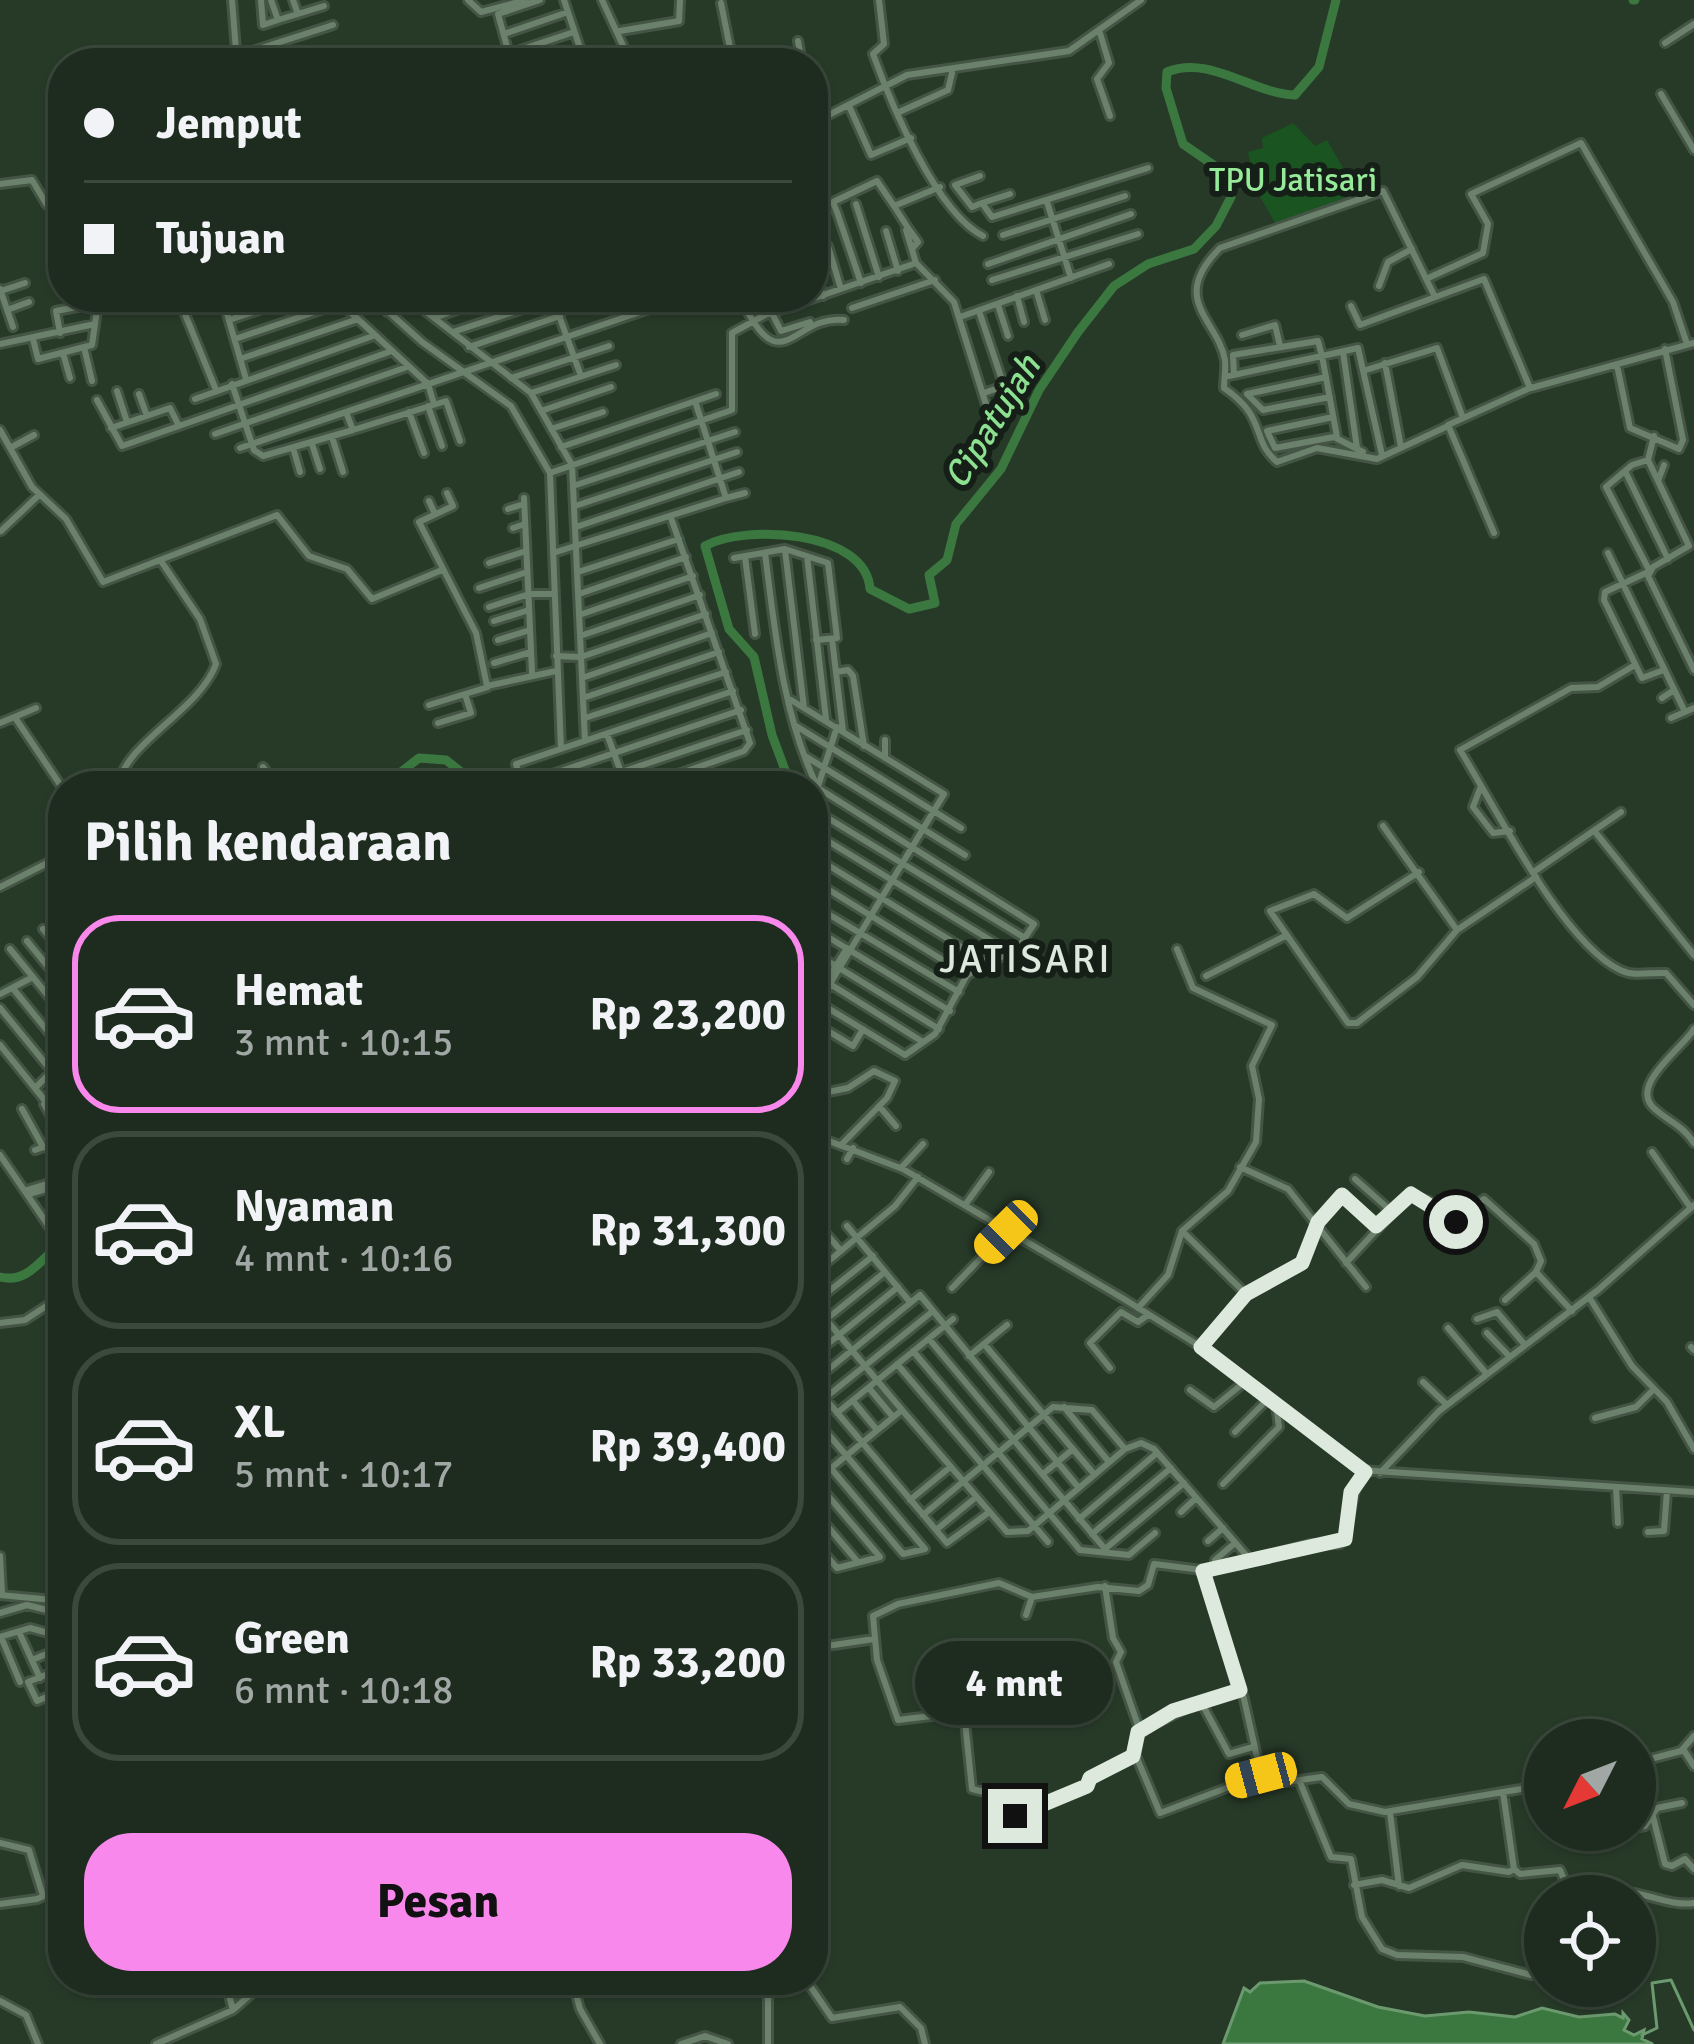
<!DOCTYPE html>
<html lang="id">
<head>
<meta charset="utf-8">
<style>
	:root { --surface:#1d2c1e; --page:#253427; --text:#f1f3f6; --muted:#a0a7a4; --line:#3b483c; --accent:#f888eb }
	body { margin:0; font-family:Signika,sans-serif; background:var(--page); color:var(--text); height:100vh; display:flex; flex-direction:column; font-size:45px; white-space:nowrap }
	* { box-sizing:border-box; margin:0 }
	p { font-size:39px; color:var(--muted) }
	.icon { flex:none; width:66px; height:66px; fill:none; stroke:currentColor; stroke-width:2; stroke-linecap:round; stroke-linejoin:round }
	.map { position:relative; flex:1; overflow:hidden }
	.details { position:absolute; left:48px; top:771px; width:780px; height:1224px; display:flex; flex-direction:column; background:var(--surface); border-radius:48px; box-shadow:0 3px 9px #0004,0 0 0 3px var(--line) }
	.details>* { flex:none }
	.banner { position:absolute; left:48px; top:48px; width:780px; height:264px; border-radius:48px; box-shadow:0 3px 9px #0004,0 0 0 3px var(--line); display:grid; align-content:center; height:264px; padding:0 36px; background:var(--surface) }
	.needle { width:78px; rotate:228deg }
	.fabs { position:absolute; left:1524px; top:1719px; display:grid; gap:24px }
	.fabs a { display:grid; place-items:center; width:132px; height:132px; border-radius:50%; background:var(--surface); box-shadow:0 3px 9px #0004,0 0 0 3px var(--line); font-size:60px }
	.end { position:absolute; width:54px; height:54px; margin:-27px; border:15px solid #dde9dd; background:#111; box-shadow:0 0 0 6px #111 }
	.from { border-radius:50% }
	.bubble { position:absolute; height:84px; border-radius:42px; background:var(--surface); box-shadow:0 3px 9px #0004,0 0 0 3px var(--line); font-size:39px; font-weight:800; line-height:84px; text-align:center }
	.car { position:absolute; width:36px; height:72px; margin:-36px -18px; border-radius:15px; box-shadow:0 0 9px 3px #0007; background:linear-gradient(#f5c518 24%,#345 0 40%,#f5c518 0 76%,#345 0 86%,#f5c518 0) }
	.banner b { display:flex; align-items:center; gap:42px; height:114px; font-size:45px }
	.banner b+b { border-top:3px solid var(--line) }
	.banner i { width:30px; height:30px; background:var(--text) }
	ul { padding:0; list-style:none }
	li { display:flex; align-items:center; gap:36px; height:198px; margin:0 24px 18px; padding:0 12px; border:6px solid var(--line); border-radius:48px }
	li div { flex:1 }
	li b { display:block; font-size:45px }
	li em { font-style:normal; font-weight:800 }
	li.current { border-color:var(--accent) }
	li>.icon { width:108px; height:108px; stroke-width:1.5 }
	h2 { padding:0 36px; font-size:54px; line-height:144px }
	.primary-button { display:flex; gap:24px; margin-top:auto; padding:24px 36px }
	.primary-button a { flex:1; height:138px; border-radius:48px; background:var(--accent); color:#111; font-size:48px; font-weight:800; line-height:138px; text-align:center }
	.map>svg:first-child { display:block }
	.green { fill:#1a5421 }
	.water { fill:#3b7840; stroke:#6c9a6f; stroke-width:3 }
	.lines { fill:none; stroke-linecap:round; stroke-linejoin:round }
	.stream { stroke:#6c9a6f; stroke-width:3 }
	.river { stroke:#3b7840; stroke-width:9 }
	.minor-casing { stroke:#455545; stroke-width:12 }
	.minor { stroke:#6c816c; stroke-width:6 }
	.route { stroke:#dde9dd; stroke-width:15 }
	.labels { text-anchor:middle; stroke-width:12; stroke-linejoin:round; paint-order:stroke }
	.park-label { font-size:33px; fill:#96ea9a; stroke:#161f17 }
	.water-label { font-size:36px; font-style:italic; fill:#8ce191; stroke:#161f17 }
	.quarter-label { font-size:39px; letter-spacing:3px; fill:#dde9dd; stroke:#161f17 }
</style>
</head>
<body>
<div class="map">
<svg width="1694" height="2044" viewBox="0 0 1694 2044">
	<rect width="100%" height="100%" fill="#273a28"/>
	<!-- green -->
	<path class="green" d="M1293,123L1315,146L1327,140L1357,192L1278,228L1255,188L1248,152L1263,148L1262,138Z"/>
	<!-- water -->
	<path class="water" d="M1304,1981L1378,2007L1425,2016L1469,2012L1515,2017L1542,2008L1579,2017L1615,2014L1623,2018V2013L1629,2020L1624,2030L1634,2035L1644,2030L1642,2039L1653,2044H1223L1244,1988L1250,1992L1260,1983Z"/>
	<g class="lines">
		<!-- stream -->
		<path class="stream" d="M1642,2035L1657,2028L1652,1983L1671,1980L1694,2030"/>
		<!-- river -->
		<path class="river" d="M1633,0H1635
			M383,786L419,758L446,760L470,779L471,786
			M791,786L772,735L754,657L729,629L705,546C744,524 866,530 870,589L909,609L935,603L929,575L947,560L956,524L1001,469L1039,390L1078,332L1114,286L1148,264L1194,249L1216,226L1231,197L1228,175L1183,144L1166,88L1167,72C1209,54 1253,94 1295,95L1319,67L1336,0
			M0,1277C28,1284 42,1258 63,1241"/>
		<!-- minor casing -->
		<g class="minor-casing">
			<path id="minor" d="M232,0L237,63
				M261,0L263,25L278,20L271,0
				M293,0L298,14
				M468,0L481,12L526,0
				M602,0L631,63
				M879,0L884,44L873,54C891,104 936,212 983,236
				M721,3L733,63
				M278,20L324,6
				M620,31L679,21L680,0
				M1100,33L1109,63L1097,79L1110,116
				M504,34L568,12
				M798,41L802,63
				M1665,43L1694,24
				M509,54L498,14L540,0
				M215,63L333,25
				M287,63L322,52
				M481,63L574,32
				M546,63L581,51L564,0
				M813,87L827,116
				M1661,94L1694,150
				M849,106L871,155L911,138
				M897,113L948,90L952,73
				M813,123L907,75L1069,51L1141,0
				M980,176L955,185L972,207L982,203L992,217L1148,168
				M0,184L32,180L47,205L63,201
				M1047,202L1071,278
				M982,203L1010,194
				M856,204L879,277
				M894,206L908,228
				M837,212L861,283
				M838,215L833,202L877,181L894,206L940,187
				M886,231L898,271
				M1003,235L1125,196
				M828,246L841,289
				M912,249L918,242L908,228L906,230L916,263L954,302L988,411
				M988,264L1131,214
				M813,266L823,296
				M1426,279L1483,253L1488,224L1471,194L1581,143L1673,302L1687,344
				M992,280L1138,234
				M1379,286L1388,262L1412,249
				M0,289L13,327
				M1036,290L1045,320
				M1,291L25,283
				M1017,296L1024,322
				M178,297L216,390
				M233,297L223,300L246,379
				M334,297L428,384L434,404
				M372,297L422,342L511,406L550,473L561,749
				M407,297L531,393L572,465L585,741
				M740,297C782,386 792,314 844,320
				M759,297L765,315
				M781,297L784,309
				M1435,297L1383,191L1220,248C1168,300 1218,320 1225,360C1226,369 1224,379 1224,388C1268,418 1250,439 1277,462L1317,448L1377,459L1448,426
				M416,305L439,297
				M998,305L1008,336
				M1351,306L1360,325L1484,279L1530,388L1448,425L1494,533
				M852,308L935,280
				M7,310L29,302
				M348,310L361,297
				M979,311L1004,386L984,393
				M387,312L404,297
				M772,313L781,331L810,322
				M960,317L1109,264
				M434,318L493,297
				M229,320L298,297
				M453,332L553,299L581,376
				M1242,335L1275,325L1280,346
				M33,339L38,359L92,345L98,303L56,311L60,333
				M235,339L341,303
				M0,344L95,324
				M84,347L92,381
				M469,347L560,316
				M1343,352L1357,448
				M63,353L70,378
				M240,359L358,319
				M1385,363L1401,447
				M1617,365L1630,428L1679,449L1683,440L1665,349
				M1366,370L1437,348L1463,418
				M1229,376L1322,356L1318,341L1233,355L1234,375
				M1326,377L1247,394L1263,410L1330,397
				M511,378L609,346
				M232,384L254,450L263,456L353,430
				M1531,388L1694,343
				M117,391L127,422
				M531,393L616,365
				M139,394L147,416
				M195,399L373,336
				M97,400L122,446L389,352
				M428,406L442,446
				M541,411L611,387
				M346,412L353,430L446,401L460,441
				M409,412L424,453
				M1333,417L1267,431L1275,448L1334,437L1363,452
				M111,428L170,408L179,426
				M551,429L603,412
				M0,430L32,487L66,519L103,582L277,515L309,556L347,569L372,599L442,570
				M215,434L407,367
				M1654,436L1648,460L1658,481
				M332,437L343,472
				M1337,437L1322,356L1358,348L1382,455
				M312,444L320,469
				M561,447L716,394
				M10,448L34,435
				M240,448L649,309
				M294,451L300,472
				M1648,460L1632,465L1606,487L1649,570
				M1664,465L1658,481L1689,546L1653,567L1648,576L1694,670
				M1625,471L1668,559
				M550,473L732,410V333L765,315L916,263
				M573,486L735,432
				M447,493L453,506L419,522L476,633L487,686L556,671
				M524,498L532,672
				M726,498L745,493
				M429,501L435,514
				M575,506L737,452
				M508,509L524,504
				M576,527L739,472
				M513,528L525,524
				M1,531L39,495
				M785,550L804,708
				M553,553L726,498L695,401
				M765,553C775,632 783,717 818,788L1034,924L1018,948L967,975L935,1034L905,1055L813,999
				M1608,553L1685,712
				M807,556L826,719
				M745,557L755,634
				M734,558L785,549L828,563L837,638L816,640
				M489,563L526,551
				M578,572L679,539
				M1648,572L1605,592L1604,600L1642,678L1664,670
				M479,588L527,572
				M579,594L686,557
				M489,607L529,594H554
				M579,615L693,576
				M494,621L529,610
				M580,636L700,595
				M832,639L843,731
				M498,640L530,630
				M556,656L581,657L706,614
				M494,663L531,652
				M1635,665L1598,687L1571,688L1460,750C1496,808 1562,942 1620,970C1634,977 1651,972 1666,973L1694,1005
				M836,672L848,670L853,676L864,746
				M582,678L712,633
				M583,698L719,652
				M1662,698L1674,690
				M791,700L944,794L813,1012
				M429,705L488,687
				M585,718L726,672
				M1671,718L1694,708
				M16,719L63,789
				M0,723L36,708
				M438,723L471,713L465,694
				M796,726L961,828
				M607,734L626,786
				M885,740V758
				M805,756L965,855
				M523,784L741,710
				M118,786C125,742 199,711 216,664L200,619L161,561
				M271,786L263,767L277,786
				M522,786L516,764L733,691
				M580,786L747,730
				M644,786L744,751L750,743L671,518
				M707,786L729,778
				M1481,786L1473,807L1493,833L1510,831
				M813,802L837,727
				M813,809L1025,938
				M1383,826L1457,930
				M813,832L1010,952
				M1596,833L1694,955
				M813,856L989,964
				M1535,871L1621,812
				M1419,872L1347,918L1314,894L1270,911L1348,1023H1357L1417,977L1457,930L1536,877
				M813,880L967,975
				M0,887L63,855
				M813,905L959,992
				M813,928L950,1011
				M43,929L63,953
				M27,941L63,985
				M10,949L63,1014
				M813,952L939,1029
				M813,970L828,979
				M1206,976L1287,935
				M830,984L923,1042
				M15,991L63,1050
				M0,994L33,977
				M62,996L63,995
				M813,1003L847,948
				M0,1008L63,1085
				M813,1022L853,1046L863,1029
				M1694,1029C1682,1049 1626,1087 1656,1110C1670,1122 1683,1126 1694,1143
				M0,1045L63,1123
				M35,1088L63,1061
				M813,1095L848,1088L874,1071L895,1081L887,1098L842,1144
				M44,1104L63,1138
				M879,1106L896,1126
				M22,1109L43,1147
				M813,1135L903,1169L1124,1299L1201,1347L1360,1470L1694,1492
				M35,1150L63,1141
				M1652,1152L1691,1208
				M0,1155L63,1247
				M847,1159L853,1148
				M1240,1167L1288,1189L1366,1287
				M901,1168L923,1144
				M1355,1179L1391,1211
				M27,1190L63,1179
				M29,1194L63,1184
				M965,1205L989,1172
				M813,1218L841,1251
				M847,1226L910,1302
				M1182,1231L1246,1294
				M813,1247L826,1263
				M1346,1263L1409,1195L1429,1201L1453,1222L1484,1199L1534,1244L1541,1261L1536,1272L1572,1311
				M813,1274L895,1206L918,1177
				M952,1288L1006,1232
				M1589,1297L1632,1366L1667,1402L1694,1449
				M1505,1300L1536,1272
				M1138,1308L1168,1275L1182,1231L1228,1191L1256,1142L1259,1099L1252,1066L1272,1025L1193,988L1177,949
				M1477,1319L1497,1312L1525,1345
				M0,1323L25,1320L63,1295
				M1448,1328L1485,1372
				M813,1330L885,1272
				M1487,1333L1509,1356
				M929,1339L1105,1549L1184,1483
				M984,1344L1094,1474
				M1202,1346L1246,1294L1302,1263L1319,1222L1341,1196L1376,1226
				M1691,1347L1694,1350
				M913,1351L1080,1550L1129,1555L1155,1533
				M813,1356L898,1287
				M969,1356L1007,1325
				M897,1364L1048,1542
				M1110,1368L1090,1343L1121,1312L1138,1322L1148,1315
				M813,1382L920,1295L1078,1487
				M1423,1382L1447,1405
				M813,1384L947,1543L988,1513
				M869,1388L893,1417
				M1190,1390L1214,1407L1246,1381
				M825,1398L933,1311
				M853,1401L877,1430
				M1064,1407L1109,1462
				M902,1410L1007,1532L1028,1531L1125,1449L1141,1443L1154,1449L1246,1555
				M837,1413L953,1319
				M813,1416L925,1549L903,1554L813,1447
				M1595,1418L1636,1407L1654,1389
				M1235,1432L1268,1399
				M1380,1473L1439,1411L1598,1290L1694,1205
				M1043,1474L1073,1449
				M813,1478L880,1557L837,1568L813,1540
				M813,1483L902,1410L813,1304L873,1256
				M1223,1484L1279,1427L1276,1405
				M1616,1488L1618,1523
				M910,1500L949,1468
				M813,1509L857,1561
				M1181,1512L1196,1498
				M923,1515L1053,1407L1092,1410L1125,1449
				M63,1516V1526
				M1079,1519L1157,1453
				M936,1530L975,1498
				M1648,1532L1664,1531L1667,1491
				M1092,1534L1171,1468
				M1208,1541L1223,1528
				M63,1553L58,1554L63,1571
				M0,1556L2,1594
				M1215,1560L1235,1543
				M1203,1571L1244,1699L1261,1775L1271,1784L1299,1780L1331,1857L1351,1859L1362,1917L1382,1949L1397,1955L1463,1957L1531,1975L1535,1922L1545,1913
				M1105,1586L1113,1638L1121,1652L1116,1662L1140,1731
				M0,1595L63,1601
				M0,1613L27,1605L63,1614
				M1026,1615L1032,1597
				M19,1632L40,1678
				M0,1637L30,1628L63,1637
				M1,1637L20,1682
				M813,1648L874,1639
				M32,1660L63,1647
				M63,1668L28,1682L37,1701L63,1690
				M1201,1702L1240,1690
				M1253,1747L1229,1754L1201,1702L1195,1704L1140,1731L1135,1755L1090,1778L1087,1786L1003,1819L997,1795L972,1789L964,1712L898,1720L877,1660L873,1616L898,1604L999,1583L1032,1597L1098,1587L1139,1591L1148,1585L1154,1564L1210,1571L1310,1544H1340C1354,1523 1347,1494 1365,1471
				M1683,1749L1694,1766
				M1136,1756L1160,1813L1261,1775
				M1639,1762L1665,1864L1672,1866L1685,1859L1694,1869
				M1635,1763L1681,1751L1694,1736
				M1300,1780L1322,1777L1349,1804L1385,1812L1503,1792
				M1390,1812L1399,1886
				M1635,1828L1645,1826L1657,1808L1682,1803
				M1573,1830L1578,1835L1626,1830
				M0,1843L29,1850L43,1896
				M1514,1869L1520,1874L1560,1870L1566,1884L1563,1896
				M1354,1885L1382,1880L1409,1888L1462,1865L1509,1872L1514,1869L1503,1792L1545,1785
				M1603,1896C1628,1881 1664,1908 1694,1903
				M0,1904L37,1899L63,1887
				M225,1980L233,2010
				M572,1980L580,2009L600,2044
				M738,1980L766,1984L781,1980
				M806,1980L832,2018L900,2007L921,2028L925,2044
				M768,1997V2044
				M0,2001L26,2015L38,2044
				M156,2044L233,2010L267,1980
				M681,2044L705,2036L728,2044"/>
		</g>
		<!-- minor -->
		<use href="#minor" class="minor"/>
	</g>
	<g class="lines">
		<!-- route -->
		<path class="route" d="M1015,1816L1087,1786L1090,1778L1133,1756L1138,1732L1173,1711L1240,1690L1203,1571L1345,1539L1351,1492L1365,1472L1201,1347L1246,1294L1302,1263L1318,1222L1342,1195L1376,1226L1411,1194L1456,1222"/>
	</g>
	<g class="labels">
		<!-- park labels -->
		<g class="park-label">
			<text x="1293" y="191">TPU Jatisari</text>
		</g>
		<!-- water labels -->
		<g class="water-label">
			<text transform="translate(991 421) rotate(-58)" y="13">Cipatujah</text>
		</g>
		<!-- quarter labels -->
		<g class="quarter-label">
			<text x="1026" y="972">JATISARI</text>
		</g>
	</g>
</svg>
<div class="fabs">
<a><svg class="needle" viewBox="-14 -14 28 28"><path d="M0-13l5 13h-10z" fill="#e53935"/><path d="M0 13l5-13h-10z" fill="#a0a7a4"/></svg></a>
<a><svg class="icon" aria-label="locate" viewBox="0 0 24 24"><circle cx="12" cy="12" r="6"/><path d="M12 2v4M12 18v4M2 12h4M18 12h4"/></svg></a>
</div>
<i class="end from" style="left:1456px;top:1222px"></i>
<i class="end" style="left:1015px;top:1816px"></i>
<div class="bubble" style="left:915px;top:1641px;width:198px">4 mnt</div>
<i class="car" style="left:1006px;top:1232px;rotate:225deg"></i>
<i class="car" style="left:1261px;top:1775px;rotate:255deg"></i>
<div class="banner">
<b><i class="from"></i>Jemput</b>
<b><i></i>Tujuan</b>
</div>
<section class="details">
<h2>Pilih kendaraan</h2>
<ul>
<li class="current"><svg class="icon" aria-label="car" viewBox="0 0 24 24"><path d="M5 17H2v-5l4-1 3-4h7l3 4 3 1v5h-3M9 17h6M6 11h13"/><circle cx="7" cy="17" r="2"/><circle cx="17" cy="17" r="2"/></svg><div><b>Hemat</b><p>3 mnt · 10:15</p></div><em>Rp 23,200</em></li>
<li><svg class="icon" aria-label="car" viewBox="0 0 24 24"><path d="M5 17H2v-5l4-1 3-4h7l3 4 3 1v5h-3M9 17h6M6 11h13"/><circle cx="7" cy="17" r="2"/><circle cx="17" cy="17" r="2"/></svg><div><b>Nyaman</b><p>4 mnt · 10:16</p></div><em>Rp 31,300</em></li>
<li><svg class="icon" aria-label="car" viewBox="0 0 24 24"><path d="M5 17H2v-5l4-1 3-4h7l3 4 3 1v5h-3M9 17h6M6 11h13"/><circle cx="7" cy="17" r="2"/><circle cx="17" cy="17" r="2"/></svg><div><b>XL</b><p>5 mnt · 10:17</p></div><em>Rp 39,400</em></li>
<li><svg class="icon" aria-label="car" viewBox="0 0 24 24"><path d="M5 17H2v-5l4-1 3-4h7l3 4 3 1v5h-3M9 17h6M6 11h13"/><circle cx="7" cy="17" r="2"/><circle cx="17" cy="17" r="2"/></svg><div><b>Green</b><p>6 mnt · 10:18</p></div><em>Rp 33,200</em></li>
</ul>
<div class="primary-button"><a>Pesan</a></div>
</section>
</div>
</body>
</html>
